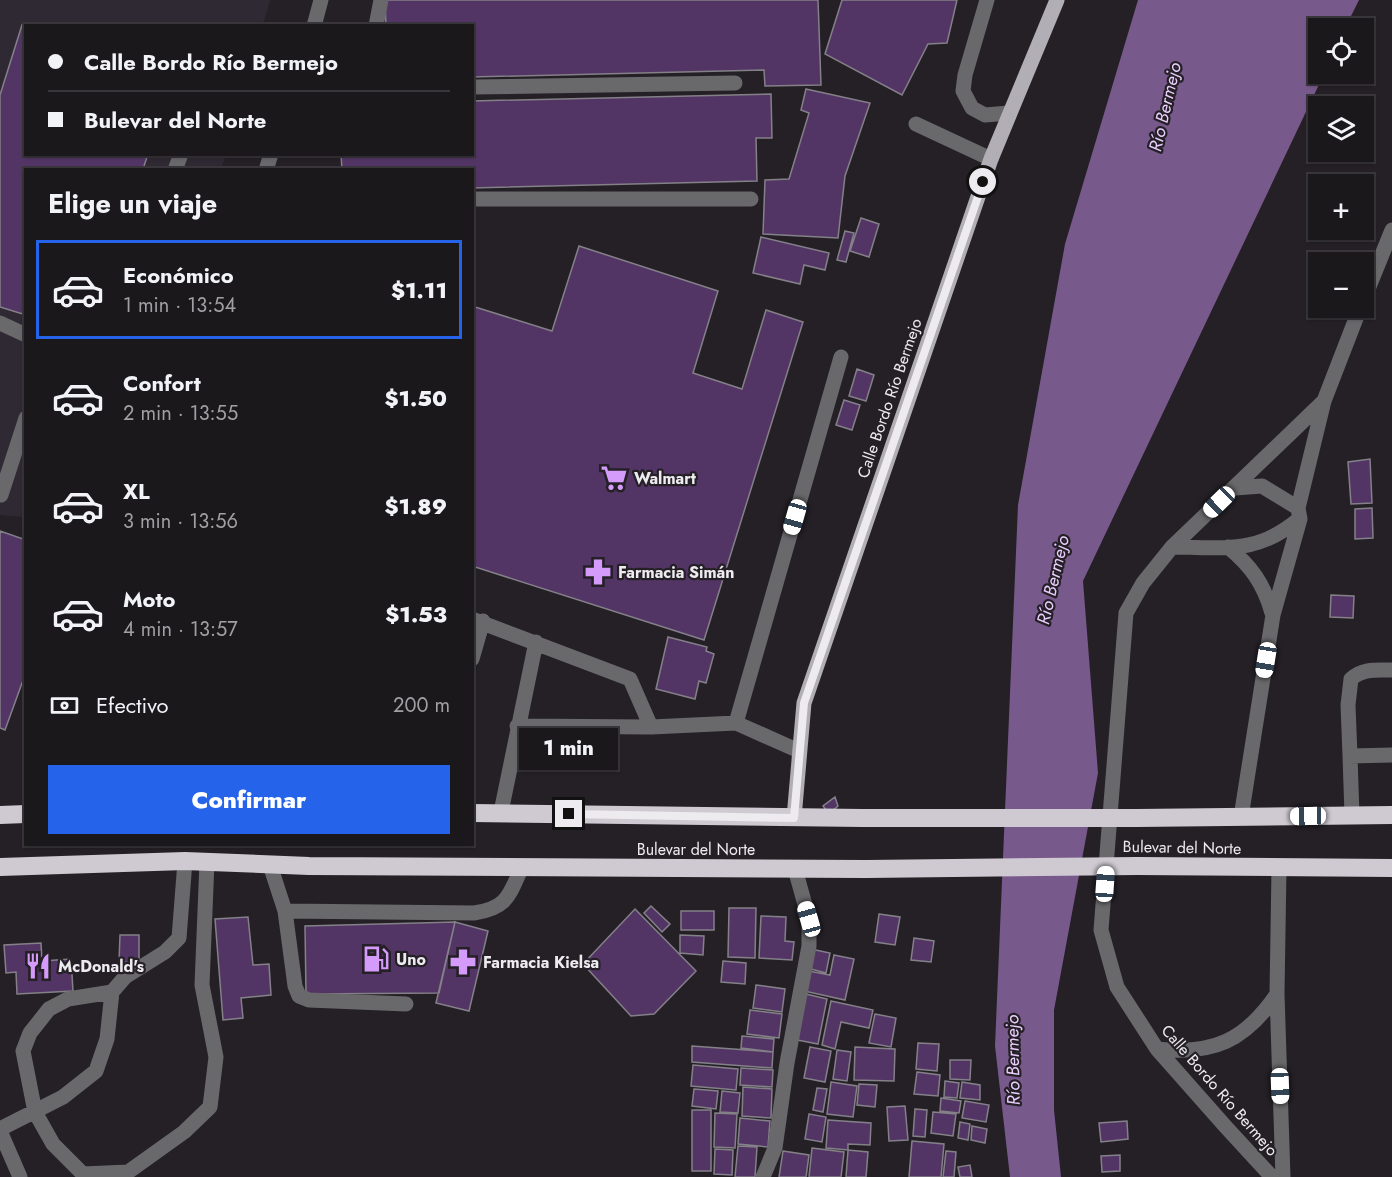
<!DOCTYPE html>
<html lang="es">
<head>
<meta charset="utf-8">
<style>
	:root { --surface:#1b181c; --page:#242125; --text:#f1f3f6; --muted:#a0a0a3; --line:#39373b; --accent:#2563eb }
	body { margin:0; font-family:Jost,sans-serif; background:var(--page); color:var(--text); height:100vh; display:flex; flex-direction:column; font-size:22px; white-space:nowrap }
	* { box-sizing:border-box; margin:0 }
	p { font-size:20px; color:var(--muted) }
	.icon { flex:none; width:33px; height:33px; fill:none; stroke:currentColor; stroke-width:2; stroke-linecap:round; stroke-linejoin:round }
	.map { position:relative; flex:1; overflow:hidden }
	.panel { position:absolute; left:24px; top:168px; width:450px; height:678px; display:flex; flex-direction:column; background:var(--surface); border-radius:0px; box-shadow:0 2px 4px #0004,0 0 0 2px var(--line) }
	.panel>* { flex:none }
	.banner { position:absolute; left:24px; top:24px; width:450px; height:132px; border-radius:0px; box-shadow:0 2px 4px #0004,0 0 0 2px var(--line); display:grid; align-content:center; height:132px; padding:0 24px; background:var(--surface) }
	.fabs { position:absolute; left:1308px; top:18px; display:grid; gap:12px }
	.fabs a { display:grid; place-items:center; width:66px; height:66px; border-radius:0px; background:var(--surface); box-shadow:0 2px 4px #0004,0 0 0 2px var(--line); font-size:30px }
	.end { position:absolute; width:27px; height:27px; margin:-14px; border:8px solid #edebef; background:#111; box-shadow:0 0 0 3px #111 }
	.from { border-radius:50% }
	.bubble { position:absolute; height:42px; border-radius:0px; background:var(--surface); box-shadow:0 2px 4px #0004,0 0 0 2px var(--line); font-size:20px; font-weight:800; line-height:42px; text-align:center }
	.car { position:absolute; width:18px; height:36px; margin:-18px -9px; border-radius:8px; box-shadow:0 0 4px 2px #0007; background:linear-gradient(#fff 24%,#345 0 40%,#fff 0 76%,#345 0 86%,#fff 0) }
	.banner b { display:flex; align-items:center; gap:21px; height:57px; font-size:22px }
	.banner b+b { border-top:2px solid var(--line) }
	.banner i { width:15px; height:15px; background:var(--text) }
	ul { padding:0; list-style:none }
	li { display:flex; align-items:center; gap:18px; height:99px; margin:0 12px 9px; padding:0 12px; border:3px solid transparent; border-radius:0px }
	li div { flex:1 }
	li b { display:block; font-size:22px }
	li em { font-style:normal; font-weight:800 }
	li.current { border-color:var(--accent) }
	li>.icon { width:54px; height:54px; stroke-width:1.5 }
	h2 { padding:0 24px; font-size:27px; line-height:72px }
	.pay { display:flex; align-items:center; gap:15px; height:66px; padding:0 24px; font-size:22px }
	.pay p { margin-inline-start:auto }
	.cta { display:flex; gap:12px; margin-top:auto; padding:12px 24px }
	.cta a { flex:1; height:69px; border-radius:0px; background:var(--accent); color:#fff; font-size:24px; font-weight:800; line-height:69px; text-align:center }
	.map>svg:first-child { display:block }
	.built { fill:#2f2934 }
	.water { fill:#78598c }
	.building { fill:#533565; stroke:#848088; stroke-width:1.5 }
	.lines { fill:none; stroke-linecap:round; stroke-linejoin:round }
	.minor { stroke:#69686b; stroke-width:15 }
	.major { stroke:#b2aeb5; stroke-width:15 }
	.highway { stroke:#cfcad2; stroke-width:18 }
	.highway-bridge { stroke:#cfcad2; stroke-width:18 }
	.route { stroke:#edebef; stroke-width:8 }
	.labels { text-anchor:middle; stroke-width:4.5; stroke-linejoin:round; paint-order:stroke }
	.street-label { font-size:16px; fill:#edebef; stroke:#242026 }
	.poi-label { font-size:16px; font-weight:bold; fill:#edebef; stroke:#242026; text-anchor:start }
	.water-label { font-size:18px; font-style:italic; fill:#eacefe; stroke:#242026 }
</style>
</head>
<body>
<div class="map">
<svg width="1392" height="1177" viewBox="0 0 1392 1177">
	<rect width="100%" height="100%" fill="#242026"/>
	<!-- built -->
	<path class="built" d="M0,0H270L263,25L26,26V154L226,155L221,169L26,170L25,517L0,515Z"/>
	<!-- water -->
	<path class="water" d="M1138,0H1359L1345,28H1318V74H1324L1083,581L1098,773L1054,1010V1110L1061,1177H1010L995,1046L1018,505L1065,244Z"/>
	<!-- building -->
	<path class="building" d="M385,0H818L821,85L765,86L764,70L472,77V26H386Z
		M842,0H957L947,43L928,44L902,95L825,54Z
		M22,25L26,26V154H148L144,166L155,170H26V315L0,307V95Z
		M806,89L870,103L845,176L838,238L763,234L765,180L789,179L809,113L801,110Z
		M771,94L772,138H756L757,181L472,188V170H342L341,154H472V101Z
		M861,218L879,224L869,257L850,251Z
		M845,231L854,233L846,262L837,260Z
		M761,237L829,253L825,270L804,265L800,284L753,273Z
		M579,246L718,291L693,373L742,389L766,310L803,322L704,640L472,566V306L552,331Z
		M857,369L874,375L866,401L849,396Z
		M844,400L860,405L852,430L836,425Z
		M1370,459L1372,503L1351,504L1348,462Z
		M1372,508L1373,538L1355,539V509Z
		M0,531L26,540V672L5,730L0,728Z
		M1331,595L1354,596L1353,618L1330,617Z
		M668,637L707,647L706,651L714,654L706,683L699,681L695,699L656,689Z
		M835,797L838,806L829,814L823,806Z
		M651,906L670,924L662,932L644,913Z
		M729,908H756L755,958L728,957Z
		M635,909L696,971L654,1014L631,1016L583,964Z
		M681,911H714V930H681Z
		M879,914L900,917L895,945L875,942Z
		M761,916L786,917L785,941L794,942L792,960L759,958Z
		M248,917L253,965L269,964L271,995L241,998L243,1018L223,1020L215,919Z
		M455,922L439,993L306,994L305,926Z
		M455,922L488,931L469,1011L436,1003Z
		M120,935H139V963L119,962Z
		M680,935L704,936L703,955L680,953Z
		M914,938L934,941L931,962L911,960Z
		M41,943L42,961L71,959L73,991L17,994L16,972L6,973L4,945Z
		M811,949L830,953L826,973L807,968Z
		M834,955L854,959L845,1000L804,991L809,971L830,975Z
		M723,961L746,963L745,984L721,982Z
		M756,985L785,989L782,1012L753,1008Z
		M806,994L827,999L818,1044L797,1040Z
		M831,1001L873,1010L869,1028L841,1022L835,1049L822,1045Z
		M750,1010L782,1014L779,1038L747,1034Z
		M875,1014L896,1018L891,1047L869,1043Z
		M742,1036L774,1039L773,1052L741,1048Z
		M918,1043L939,1044L937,1071L916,1069Z
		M692,1046L773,1052L772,1068L692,1062Z
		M810,1047L831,1051L825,1082L804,1078Z
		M855,1047L895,1049L894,1081L854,1080Z
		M837,1050L851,1052L847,1081L833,1079Z
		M950,1060H971L970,1080L950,1079Z
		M693,1065L738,1069L736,1090L691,1086Z
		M741,1068L773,1070L772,1087L740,1085Z
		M917,1072L940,1075L938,1096L914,1094Z
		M945,1081L959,1083L957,1098L944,1097Z
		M831,1082L857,1086L853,1117L827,1114Z
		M962,1082L980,1085V1100L960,1098Z
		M859,1084L877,1085L875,1107L857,1105Z
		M743,1087L772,1089L771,1118L742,1116Z
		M817,1088L827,1089L823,1112L813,1110Z
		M694,1089L718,1091L716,1109L692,1106Z
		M722,1091L740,1093L738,1113L720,1112Z
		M941,1098L961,1101L959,1113L940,1111Z
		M965,1101L989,1105L986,1122L962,1118Z
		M905,1106L908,1140L889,1141L887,1107Z
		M915,1109L927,1110L925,1137L913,1136Z
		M692,1110H711V1171H692Z
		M933,1112L956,1114L953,1136L931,1133Z
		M715,1113L737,1114L735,1148L714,1147Z
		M809,1114L826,1117L822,1142L805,1139Z
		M740,1118L770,1121L768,1147L738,1144Z
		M828,1120L871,1123L870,1145L848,1144V1150L826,1148Z
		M1127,1121L1128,1139L1101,1142L1099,1123Z
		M960,1122L970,1124L968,1140L958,1138Z
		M972,1126L987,1129L985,1143L971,1140Z
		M912,1141L944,1144L941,1177H909Z
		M738,1146L757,1147L755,1177H735Z
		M812,1148L844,1152L841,1177H809Z
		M715,1149L733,1150L732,1175L714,1174Z
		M848,1150L868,1152L866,1177H846Z
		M783,1151L809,1155L806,1177H779Z
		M946,1151L956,1152L954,1177H943Z
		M1120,1155V1171L1102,1172L1101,1156Z
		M970,1165L972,1177H960L958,1167Z"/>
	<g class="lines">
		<!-- minor -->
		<path class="minor" d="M987,0L965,75L963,91L972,108L985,115L1009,113
			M314,26L321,0
			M376,26L381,0
			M472,87L735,83
			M916,124L991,159
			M175,170L181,154
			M266,170L271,154
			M472,199H751
			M1364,299L1392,230
			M0,323L26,335
			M1235,488L1262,486L1298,508
			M1,495L26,418
			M1172,547C1225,547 1256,555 1299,519
			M1228,547C1251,566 1264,584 1272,613
			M472,619L630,679L651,727
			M472,659L483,621
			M1392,670C1377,670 1363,668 1351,679L1348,705L1350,756L1392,755
			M736,723L841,357
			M517,726L651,727L736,723L799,751
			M1350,756L1352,815
			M501,812L536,642
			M1241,817L1273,615L1300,519L1298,508L1324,401L1360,308
			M270,865L285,911L295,986L299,996L309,1000L406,1004
			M1279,868L1277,994L1283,1177
			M285,911L474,913C508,908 509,895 522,867
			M112,992L68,999L49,1009L30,1033L23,1051L35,1112L53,1144L83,1174L128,1172L184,1132L210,1107L216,1057L202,985L207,862
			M1157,1049C1213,1055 1245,1041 1277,994
			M0,1129L63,1097L96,1071L107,1039L112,992L125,977L165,952L179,938L185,861
			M0,1131L20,1177
			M763,1177L775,1148L787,1063L809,946V919L795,869
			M1272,1177L1225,1126L1157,1049L1117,987L1101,930L1126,613L1143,583L1172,547L1324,401"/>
		<!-- major -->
		<path class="major" d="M794,818L804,703L991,159L1057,0"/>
		<!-- highway -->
		<path class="highway" d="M472,813L863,818
			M0,815L26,814
			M1137,818L1392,815
			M1137,866L1392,868
			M0,867L185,861L309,866L866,869"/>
		<!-- highway-bridge -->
		<path class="highway-bridge" d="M863,818H1137
			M866,869L1137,866"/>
	</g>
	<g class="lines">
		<!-- route -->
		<path class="route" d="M569,814L794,818L804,703L983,182"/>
	</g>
	<!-- icons -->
	<defs>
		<g id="supermarket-bare" transform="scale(2.07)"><path d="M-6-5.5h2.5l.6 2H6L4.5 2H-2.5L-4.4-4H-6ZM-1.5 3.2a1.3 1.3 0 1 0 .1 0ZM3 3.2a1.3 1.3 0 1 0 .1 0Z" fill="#d59bfa" stroke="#242026" stroke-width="2.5" paint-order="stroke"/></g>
		<g id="pharmacy-bare" transform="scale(2.07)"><path d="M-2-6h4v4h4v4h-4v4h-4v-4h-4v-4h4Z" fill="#d59bfa" stroke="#242026" stroke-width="2.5" paint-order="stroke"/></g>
		<g id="fuel-bare" transform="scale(2.07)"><path d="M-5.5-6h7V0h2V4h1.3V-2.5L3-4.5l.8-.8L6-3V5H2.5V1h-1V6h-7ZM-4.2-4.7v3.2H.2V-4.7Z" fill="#d59bfa" stroke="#242026" stroke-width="2.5" paint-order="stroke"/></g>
		<g id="restaurant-bare" transform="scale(2.07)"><path d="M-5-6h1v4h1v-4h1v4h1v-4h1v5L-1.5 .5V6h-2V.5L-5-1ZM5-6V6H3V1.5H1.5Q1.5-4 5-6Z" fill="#d59bfa" stroke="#242026" stroke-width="2.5" paint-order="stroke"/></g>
	</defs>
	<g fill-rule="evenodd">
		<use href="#supermarket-bare" x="614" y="478"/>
		<use href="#pharmacy-bare" x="598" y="572"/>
		<use href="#fuel-bare" x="376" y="959"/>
		<use href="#pharmacy-bare" x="463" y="962"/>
		<use href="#restaurant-bare" x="38" y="966"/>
	</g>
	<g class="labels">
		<!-- street labels -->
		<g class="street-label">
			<text transform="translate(889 398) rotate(-71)" y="6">Calle Bordo Río Bermejo</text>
			<text transform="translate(1182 847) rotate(1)" y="6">Bulevar del Norte</text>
			<text x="696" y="855">Bulevar del Norte</text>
			<text transform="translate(1220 1090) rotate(49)" y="6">Calle Bordo Río Bermejo</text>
		</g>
		<!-- poi labels -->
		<g class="poi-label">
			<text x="634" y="484">Walmart</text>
			<text x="618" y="578">Farmacia Simán</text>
			<text x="396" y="965">Uno</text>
			<text x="483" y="968">Farmacia Kielsa</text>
			<text x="58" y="972">McDonald's</text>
		</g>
		<!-- water labels -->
		<g class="water-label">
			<text transform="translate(1165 107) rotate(-77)" y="6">Río Bermejo</text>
			<text transform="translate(1053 580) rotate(-77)" y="6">Río Bermejo</text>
			<text transform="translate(1013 1060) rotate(-91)" y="6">Río Bermejo</text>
		</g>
	</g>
</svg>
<div class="fabs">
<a><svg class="icon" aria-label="locate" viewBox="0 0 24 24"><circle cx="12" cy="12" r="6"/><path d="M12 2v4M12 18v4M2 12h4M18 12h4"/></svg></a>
<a><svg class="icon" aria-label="layers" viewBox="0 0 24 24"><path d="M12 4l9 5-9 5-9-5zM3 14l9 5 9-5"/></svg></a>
<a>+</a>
<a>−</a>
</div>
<i class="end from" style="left:983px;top:182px"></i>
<i class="end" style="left:569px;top:814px"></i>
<div class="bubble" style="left:519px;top:728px;width:99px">1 min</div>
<i class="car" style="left:1219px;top:502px;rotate:226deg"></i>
<i class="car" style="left:795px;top:517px;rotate:196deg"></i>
<i class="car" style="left:1266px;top:660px;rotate:189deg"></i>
<i class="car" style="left:1308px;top:816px;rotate:269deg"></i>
<i class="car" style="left:1105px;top:884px;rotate:4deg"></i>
<i class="car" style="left:809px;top:919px;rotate:344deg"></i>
<i class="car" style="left:1280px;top:1086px;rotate:178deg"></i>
<div class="banner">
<b><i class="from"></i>Calle Bordo Río Bermejo</b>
<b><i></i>Bulevar del Norte</b>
</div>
<section class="panel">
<h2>Elige un viaje</h2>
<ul>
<li class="current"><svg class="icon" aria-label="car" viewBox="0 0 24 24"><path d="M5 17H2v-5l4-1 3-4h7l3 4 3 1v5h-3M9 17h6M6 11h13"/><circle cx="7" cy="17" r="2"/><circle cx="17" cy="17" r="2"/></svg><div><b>Económico</b><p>1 min · 13:54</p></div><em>$1.11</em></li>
<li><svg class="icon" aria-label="car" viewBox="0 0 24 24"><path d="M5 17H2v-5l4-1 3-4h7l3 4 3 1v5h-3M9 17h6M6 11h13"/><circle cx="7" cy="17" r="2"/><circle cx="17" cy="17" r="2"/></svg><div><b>Confort</b><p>2 min · 13:55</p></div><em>$1.50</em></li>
<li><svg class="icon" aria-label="car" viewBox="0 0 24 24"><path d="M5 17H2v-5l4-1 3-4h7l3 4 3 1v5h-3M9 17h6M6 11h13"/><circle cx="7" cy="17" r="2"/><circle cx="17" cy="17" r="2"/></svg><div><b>XL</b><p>3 min · 13:56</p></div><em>$1.89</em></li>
<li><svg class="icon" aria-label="car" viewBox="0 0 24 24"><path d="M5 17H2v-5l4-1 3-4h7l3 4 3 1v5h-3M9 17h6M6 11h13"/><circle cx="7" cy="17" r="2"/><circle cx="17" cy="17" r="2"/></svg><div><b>Moto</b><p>4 min · 13:57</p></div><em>$1.53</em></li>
</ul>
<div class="pay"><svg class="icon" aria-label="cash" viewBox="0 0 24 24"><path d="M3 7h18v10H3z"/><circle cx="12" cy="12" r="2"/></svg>Efectivo<p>200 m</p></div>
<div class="cta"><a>Confirmar</a></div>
</section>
</div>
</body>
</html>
